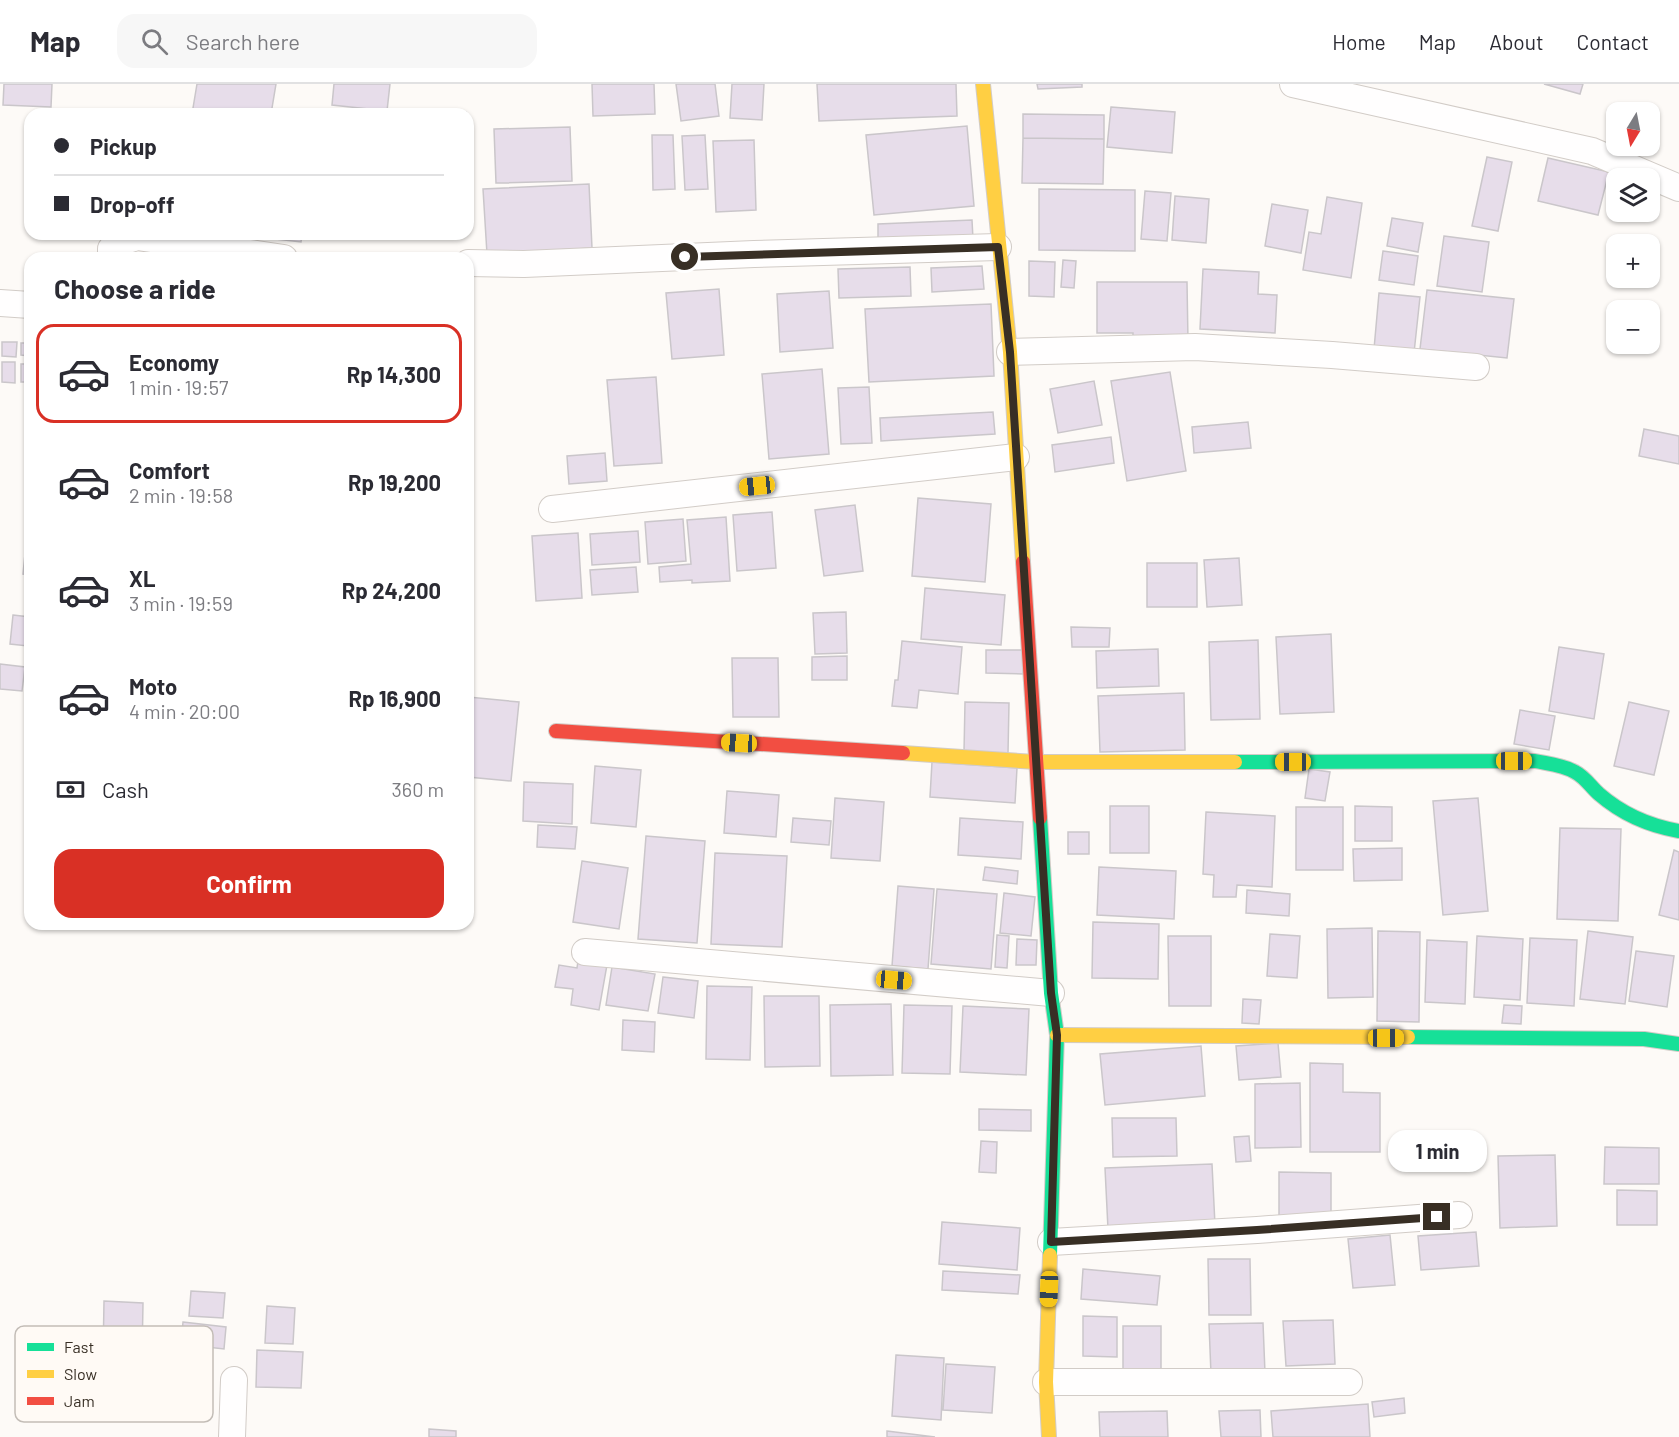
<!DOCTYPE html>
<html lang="en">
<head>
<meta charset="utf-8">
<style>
	:root { --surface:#fff; --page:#f7f7f7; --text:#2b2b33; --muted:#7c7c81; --line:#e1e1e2; --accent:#d93025 }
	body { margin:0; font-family:Barlow,sans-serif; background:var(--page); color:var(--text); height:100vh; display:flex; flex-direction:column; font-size:22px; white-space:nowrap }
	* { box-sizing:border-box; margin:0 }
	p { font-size:20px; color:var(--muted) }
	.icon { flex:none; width:33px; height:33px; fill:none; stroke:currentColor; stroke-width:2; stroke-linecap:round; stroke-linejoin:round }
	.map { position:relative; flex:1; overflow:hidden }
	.drawer { position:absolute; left:24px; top:168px; width:450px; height:678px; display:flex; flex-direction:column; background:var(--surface); border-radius:18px; box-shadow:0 2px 4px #0004 }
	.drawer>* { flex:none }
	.banner { position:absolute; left:24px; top:24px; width:450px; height:132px; border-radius:18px; box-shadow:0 2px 4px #0004; display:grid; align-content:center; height:132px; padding:0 30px; background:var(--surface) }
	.needle { width:39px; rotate:190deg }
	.controls { position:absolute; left:1606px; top:18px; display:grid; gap:12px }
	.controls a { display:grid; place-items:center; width:54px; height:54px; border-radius:12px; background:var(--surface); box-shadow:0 2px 4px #0004; font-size:30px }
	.end { position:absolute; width:27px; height:27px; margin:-14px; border:8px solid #382f25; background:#fff; box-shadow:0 0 0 3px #fff }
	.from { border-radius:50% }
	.bubble { position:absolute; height:42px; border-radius:18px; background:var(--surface); box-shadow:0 2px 4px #0004; font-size:20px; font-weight:700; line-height:42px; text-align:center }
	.car { position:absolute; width:18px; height:36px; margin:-18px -9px; border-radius:8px; box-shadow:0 0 4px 2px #0007; background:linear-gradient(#f5c518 24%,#345 0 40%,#f5c518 0 76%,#345 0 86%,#f5c518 0) }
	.banner b { display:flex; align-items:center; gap:21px; height:57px; font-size:22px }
	.banner b+b { border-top:2px solid var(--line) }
	.banner i { width:15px; height:15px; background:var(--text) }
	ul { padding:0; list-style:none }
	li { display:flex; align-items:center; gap:18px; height:99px; margin:0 12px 9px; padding:0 18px; border:3px solid transparent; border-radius:18px }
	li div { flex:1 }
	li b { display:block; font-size:22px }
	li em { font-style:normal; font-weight:700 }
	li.active { border-color:var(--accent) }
	li>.icon { width:54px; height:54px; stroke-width:1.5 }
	h2 { padding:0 30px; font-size:27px; line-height:72px }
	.pay { display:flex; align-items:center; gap:15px; height:66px; padding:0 30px; font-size:22px }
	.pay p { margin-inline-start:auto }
	.action { display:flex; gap:12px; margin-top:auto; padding:12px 30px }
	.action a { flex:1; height:69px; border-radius:18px; background:var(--accent); color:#fff; font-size:24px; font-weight:700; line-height:69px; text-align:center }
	header { display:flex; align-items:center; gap:36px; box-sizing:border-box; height:84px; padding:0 30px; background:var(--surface); border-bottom:2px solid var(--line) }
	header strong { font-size:28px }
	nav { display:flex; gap:33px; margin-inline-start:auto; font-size:21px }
	.search { width:420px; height:54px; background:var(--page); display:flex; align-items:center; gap:15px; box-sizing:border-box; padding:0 21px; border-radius:18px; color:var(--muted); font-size:22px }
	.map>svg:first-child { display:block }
	.building { fill:#e7ddea; stroke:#cac6ca; stroke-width:1.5 }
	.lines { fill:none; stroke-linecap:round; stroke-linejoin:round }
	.street-casing { stroke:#d2ccc7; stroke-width:28 }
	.fast-casing { stroke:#d2ccc7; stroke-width:16 }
	.slow-casing { stroke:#d2ccc7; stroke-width:16 }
	.jam-casing { stroke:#d2ccc7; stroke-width:16 }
	.street { stroke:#fffefe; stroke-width:26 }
	.fast { stroke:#16e098; stroke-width:14 }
	.slow { stroke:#ffcf43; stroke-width:14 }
	.jam { stroke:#f24e42; stroke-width:14 }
	.route { stroke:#382f25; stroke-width:8 }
	.key { fill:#fffaf5; stroke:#c3bdb7; stroke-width:1.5 }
	.key-label { font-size:16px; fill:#382f25 }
</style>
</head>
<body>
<header>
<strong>Map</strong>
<div class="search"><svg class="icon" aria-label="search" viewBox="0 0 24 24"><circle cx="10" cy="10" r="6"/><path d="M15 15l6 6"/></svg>Search here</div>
<nav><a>Home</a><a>Map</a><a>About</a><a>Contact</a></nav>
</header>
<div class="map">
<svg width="1679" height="1353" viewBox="0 0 1679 1353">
	<rect width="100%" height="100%" fill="#fdfaf7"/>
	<!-- building -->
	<path class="building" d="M4,0H52L51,23L3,21Z
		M197,0H276L271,30H192Z
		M334,0H390L387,27L332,21Z
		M592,0H654L655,30L593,32Z
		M676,0H715L719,32L681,37Z
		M732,0H764L762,36L730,34Z
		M817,0H956L957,32L819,37Z
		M1037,0H1082V3L1038,5Z
		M1544,0H1583L1580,10Z
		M1111,23L1175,28L1172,69L1107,63Z
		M392,27L466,28V30H392Z
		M1023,30L1104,31V55L1023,54Z
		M967,42L974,122L874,131L866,51Z
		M570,43L572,97L496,99L494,45Z
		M652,51H673L675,105L653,106Z
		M705,51L708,105L685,106L682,52Z
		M1023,54L1104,55L1103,100L1022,99Z
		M754,56L756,126L716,128L713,57Z
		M1487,73L1512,78L1498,147L1472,142Z
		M1548,74L1609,88L1598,131L1538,117Z
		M589,100L592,164L487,170L483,105Z
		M1039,105L1135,106V167L1039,166Z
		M1145,107L1171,109L1167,157L1141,155Z
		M1175,112L1209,115L1206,159L1172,156Z
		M1327,113L1362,119L1351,194L1303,186L1309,148L1321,150Z
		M1272,120L1308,126L1301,169L1265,162Z
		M1392,134L1423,139L1418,168L1387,162Z
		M972,136L973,155L878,159V140Z
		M276,150H302L301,158L276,155Z
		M1444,152L1489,158L1482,208L1437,202Z
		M1383,167L1418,172L1414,201L1379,196Z
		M1063,176L1076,177L1074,204L1061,203Z
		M1029,177L1055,178L1054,213L1029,212Z
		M982,182L984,205L932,208L931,184Z
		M910,183L911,212L839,214L838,185Z
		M1203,185L1259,188L1258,210L1277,211L1275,249L1200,245Z
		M1097,198H1187L1188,257L1133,258V249H1097Z
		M719,205L724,271L672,275L666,209Z
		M1427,206L1514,215L1507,274L1420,265Z
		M829,207L833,264L780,268L777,210Z
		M1379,209L1420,213L1414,269L1374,265Z
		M991,220L994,292L869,298L865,225Z
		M2,258H17L16,273L2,272Z
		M21,259H30V272L21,271Z
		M2,278H15V299L2,298Z
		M21,280H30V298H21Z
		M822,285L829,370L769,375L762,290Z
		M1170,288L1186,387L1127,397L1111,297Z
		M656,293L662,379L614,382L607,296Z
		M1094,297L1102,341L1058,349L1050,305Z
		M869,303L872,359L841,360L838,304Z
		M993,328L995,350L881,357L880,334Z
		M1248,338L1251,364L1194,369L1192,343Z
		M1644,345L1679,352V380L1639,372Z
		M1111,353L1114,379L1055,388L1052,361Z
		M605,369L607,397L569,400L567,372Z
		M918,414L991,420L985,498L912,492Z
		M855,421L863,487L824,492L815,426Z
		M772,428L776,484L737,487L733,431Z
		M726,433L730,497L692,499V496L660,498L659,483L691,480L687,436Z
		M683,435L686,477L648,480L645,438Z
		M638,447L640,478L592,481L590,450Z
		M578,449L582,514L536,517L532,452Z
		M26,460L30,461V491L23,490Z
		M1239,474L1242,521L1207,523L1204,476Z
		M1147,479H1197V523H1147Z
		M636,483L638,508L592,511L590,486Z
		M925,504L1005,511L1001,561L921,555Z
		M846,528L847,569L815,570L813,529Z
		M13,531L30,533L28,562L10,560Z
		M1071,543L1110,544L1109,563H1072Z
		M1331,550L1334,628L1280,630L1276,553Z
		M1258,556L1260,635L1211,636L1209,558Z
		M902,557L962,563L958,610L919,606L917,624L892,622L895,596H898Z
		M1559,563L1604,570L1594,635L1549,627Z
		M1158,565L1159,602L1097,604L1096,567Z
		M986,566H1023V590L986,589Z
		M847,572V596H812V573Z
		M732,574H778L779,633H733Z
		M0,580L25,583L22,607L0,605Z
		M1184,609L1185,666L1100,668L1098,612Z
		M468,613L519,618L511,697L468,693Z
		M965,618L1009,619L1008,669L964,668Z
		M1629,618L1669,627L1654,691L1614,682Z
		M1520,626L1555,632L1549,666L1514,660Z
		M932,678L1017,684L1015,719L930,713Z
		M595,682L641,686L636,743L591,739Z
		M1309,685L1330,688L1325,717L1305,714Z
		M524,698L573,700L572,740L523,737Z
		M727,707L779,711L776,753L724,749Z
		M835,714L884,718L880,777L831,774Z
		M1478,714L1488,827L1443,831L1433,717Z
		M1110,722H1149V769H1110Z
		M1355,722L1392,723V757H1355Z
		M1296,723H1343V786H1296Z
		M1206,728L1275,732L1272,803L1237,801L1236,813H1213L1214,791L1203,790Z
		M793,734L831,737L829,761L791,758Z
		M960,734L1023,738L1021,775L958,771Z
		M538,741L577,743L575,765L537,763Z
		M1560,744L1621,745L1618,837L1557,835Z
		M1068,748H1089V770H1068Z
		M646,752L705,757L697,859L638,855Z
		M1402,764V796L1354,797L1353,765Z
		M1674,766L1679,768V836L1659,831Z
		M715,769L787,772L782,863L711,860Z
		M582,777L628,784L619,845L573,838Z
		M985,783L1018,787L1017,800L983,796Z
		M1099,783L1176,787L1174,835L1097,831Z
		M898,802L934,805L928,885L892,882Z
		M937,805L997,810L991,885L931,880Z
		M1247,806L1290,810L1289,832L1246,829Z
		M1004,809L1035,813L1031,852L1000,849Z
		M1093,838L1159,840L1158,895L1092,894Z
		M1372,844L1373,913L1328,914L1327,845Z
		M1378,847L1420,848L1419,938L1377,937Z
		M1588,847L1633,853L1625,920L1580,915Z
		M1270,850L1300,852L1297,894L1267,892Z
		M997,851L1009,852L1007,884L995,883Z
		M1168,852H1211V922H1169Z
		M1477,852L1523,855L1520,916L1474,913Z
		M1530,854L1577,856L1574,922L1527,919Z
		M1017,855L1037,856L1036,881H1016Z
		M1427,856L1467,858L1465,920L1425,918Z
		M1636,867L1674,872L1667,923L1629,917Z
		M578,877L607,881L599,926L571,921L573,905L555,903L559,881L577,884Z
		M612,883L655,890L648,927L606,921Z
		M663,893L698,897L694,934L658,929Z
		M707,902L752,903L750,976L706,975Z
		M764,912H819L820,982L765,983Z
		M1243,915L1261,916L1259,940L1242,939Z
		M891,920L893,991L831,992L830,921Z
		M904,921L952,922L950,990L902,989Z
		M1504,921L1522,922L1521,940L1502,939Z
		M963,922L1029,925L1026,991L960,988Z
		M623,936L655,938L654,968L622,966Z
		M1278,959L1281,993L1239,996L1236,962Z
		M1201,962L1205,1012L1105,1021L1100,970Z
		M1310,979L1343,980V1008L1380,1009V1068H1310Z
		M1300,999L1301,1063L1255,1064V1000Z
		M979,1025L1031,1026V1047L979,1046Z
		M1112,1034H1176L1177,1072L1113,1073Z
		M1249,1052L1251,1077L1236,1078L1234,1053Z
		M981,1057L997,1058L996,1089L979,1088Z
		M1605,1063L1659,1064V1100H1604Z
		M1555,1071L1557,1142L1500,1144L1498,1072Z
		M1212,1080L1215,1141L1108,1145L1105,1084Z
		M1279,1088L1331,1089V1137L1279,1136Z
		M1617,1106L1657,1107V1141H1617Z
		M942,1138L1020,1144L1017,1186L939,1180Z
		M1476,1148L1479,1182L1421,1186L1418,1152Z
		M1390,1151L1395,1201L1353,1204L1348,1155Z
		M1208,1175H1250L1251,1231H1209Z
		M1083,1185L1160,1192L1157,1221L1081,1215Z
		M943,1187L1020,1191L1018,1210L942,1206Z
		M191,1207L225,1209L223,1234L189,1232Z
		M104,1217L143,1219L142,1274L103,1273Z
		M267,1222L295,1224L293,1260L265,1259Z
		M1083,1232L1117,1233V1273L1083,1272Z
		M1333,1236L1335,1280L1286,1282L1283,1237Z
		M183,1238L226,1243L224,1265L181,1260Z
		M1263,1239L1265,1289L1211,1290L1209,1240Z
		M1123,1242H1161V1292H1123Z
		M257,1266L303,1268L301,1304L256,1303Z
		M896,1271L944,1274L941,1336L892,1332Z
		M946,1280L995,1283L992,1329L943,1326Z
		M1404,1314L1405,1329L1374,1333L1372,1318Z
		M1368,1320L1370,1353H1273L1271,1327Z
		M1260,1326L1261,1353H1221L1219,1327Z
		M1167,1327L1168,1353H1100L1099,1328Z
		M429,1345L456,1347V1353H429Z
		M887,1347L935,1353H887Z"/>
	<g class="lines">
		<!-- street casing -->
		<g class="street-casing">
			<path id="street" d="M1293,0L1592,67L1679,104
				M111,174V165L121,158L137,153L284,174
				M468,179L524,180L754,170L998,163
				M0,219L30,221
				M1010,268L1195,263L1332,271L1476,283
				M552,425L1016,373
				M585,868L1051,909
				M1051,1158L1257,1146L1459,1131
				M1046,1298H1349
				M232,1353L234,1296"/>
		</g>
		<!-- fast casing -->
		<g class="fast-casing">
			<path id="fast" d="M1235,678L1535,677C1549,680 1563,681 1575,688C1585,693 1591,703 1599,710C1622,730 1650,742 1679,747
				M1040,734L1051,909L1057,951L1050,1171
				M1408,953L1644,955L1679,960"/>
		</g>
		<!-- slow casing -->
		<g class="slow-casing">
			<path id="slow" d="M983,0L1010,268L1023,478
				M903,669L1036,678H1235
				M1057,951L1408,953
				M1049,1353L1046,1298L1050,1171"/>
		</g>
		<!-- jam casing -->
		<g class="jam-casing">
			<path id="jam" d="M1023,478L1040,734
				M556,647L903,669"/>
		</g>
		<!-- street -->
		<use href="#street" class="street"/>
		<!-- fast -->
		<use href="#fast" class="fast"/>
		<!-- slow -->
		<use href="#slow" class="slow"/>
		<!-- jam -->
		<use href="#jam" class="jam"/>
	</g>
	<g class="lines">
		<!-- route -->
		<path class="route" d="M685,173L998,163L1010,268L1051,909L1057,951L1051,1158L1257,1146L1437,1133"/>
	</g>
	<!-- legend -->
	<rect x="15" y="1242" width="198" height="96" rx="9" class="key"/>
	<rect x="27" y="1259" width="27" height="8" fill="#16e098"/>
	<rect x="27" y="1286" width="27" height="8" fill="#ffcf43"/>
	<rect x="27" y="1313" width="27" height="8" fill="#f24e42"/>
	<g class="key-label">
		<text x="64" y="1269">Fast</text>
		<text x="64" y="1296">Slow</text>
		<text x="64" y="1323">Jam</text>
	</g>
</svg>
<div class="controls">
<a><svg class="needle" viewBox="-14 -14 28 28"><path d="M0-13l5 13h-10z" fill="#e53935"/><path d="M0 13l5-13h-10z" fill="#7c7c81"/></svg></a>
<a><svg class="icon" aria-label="layers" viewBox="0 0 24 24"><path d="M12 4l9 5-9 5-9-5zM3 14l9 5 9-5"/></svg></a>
<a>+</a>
<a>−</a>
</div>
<i class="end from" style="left:685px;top:173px"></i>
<i class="end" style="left:1437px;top:1133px"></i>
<div class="bubble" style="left:1388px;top:1046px;width:99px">1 min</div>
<i class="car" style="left:757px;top:402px;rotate:264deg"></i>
<i class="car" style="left:739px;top:659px;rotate:273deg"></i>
<i class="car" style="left:1514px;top:677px;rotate:90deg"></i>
<i class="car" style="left:1293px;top:678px;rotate:270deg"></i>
<i class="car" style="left:894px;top:896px;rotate:95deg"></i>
<i class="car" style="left:1386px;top:954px;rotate:90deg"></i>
<i class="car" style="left:1049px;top:1205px;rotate:182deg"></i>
<div class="banner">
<b><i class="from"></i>Pickup</b>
<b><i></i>Drop-off</b>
</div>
<section class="drawer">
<h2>Choose a ride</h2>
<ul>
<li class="active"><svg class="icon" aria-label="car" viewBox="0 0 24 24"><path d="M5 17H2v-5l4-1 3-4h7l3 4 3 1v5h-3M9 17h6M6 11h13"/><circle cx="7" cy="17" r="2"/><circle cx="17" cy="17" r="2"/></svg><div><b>Economy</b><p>1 min · 19:57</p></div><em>Rp 14,300</em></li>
<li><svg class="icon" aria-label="car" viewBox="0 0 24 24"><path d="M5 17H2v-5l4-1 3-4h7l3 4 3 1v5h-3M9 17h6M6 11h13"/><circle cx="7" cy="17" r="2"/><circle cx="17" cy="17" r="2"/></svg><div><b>Comfort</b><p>2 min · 19:58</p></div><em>Rp 19,200</em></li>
<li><svg class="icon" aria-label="car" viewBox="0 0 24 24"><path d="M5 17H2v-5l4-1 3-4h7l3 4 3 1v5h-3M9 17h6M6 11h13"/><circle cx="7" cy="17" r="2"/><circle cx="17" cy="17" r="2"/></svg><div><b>XL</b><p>3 min · 19:59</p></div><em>Rp 24,200</em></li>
<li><svg class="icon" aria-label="car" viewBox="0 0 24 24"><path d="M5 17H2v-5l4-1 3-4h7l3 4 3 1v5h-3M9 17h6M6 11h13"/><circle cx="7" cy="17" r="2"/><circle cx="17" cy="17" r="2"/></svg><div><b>Moto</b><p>4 min · 20:00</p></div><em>Rp 16,900</em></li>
</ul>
<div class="pay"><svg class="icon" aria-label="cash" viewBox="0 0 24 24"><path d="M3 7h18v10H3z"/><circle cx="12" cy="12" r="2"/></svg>Cash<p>360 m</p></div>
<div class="action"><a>Confirm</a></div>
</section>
</div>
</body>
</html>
